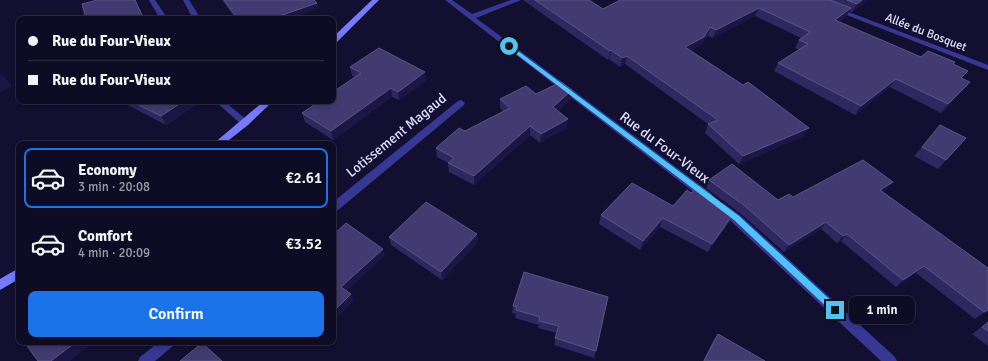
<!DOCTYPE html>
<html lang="en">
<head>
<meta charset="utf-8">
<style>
	:root { --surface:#0e0b24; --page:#1c1931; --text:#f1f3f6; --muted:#9b9ba6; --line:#2e2b41; --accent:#1a73e8 }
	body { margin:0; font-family:Signika,sans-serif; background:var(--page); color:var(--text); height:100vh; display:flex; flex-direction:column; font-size:15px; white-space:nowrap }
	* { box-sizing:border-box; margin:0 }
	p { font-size:13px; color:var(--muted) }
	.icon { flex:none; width:22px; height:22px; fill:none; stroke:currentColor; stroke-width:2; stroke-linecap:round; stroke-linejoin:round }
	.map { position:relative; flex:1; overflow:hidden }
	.drawer { position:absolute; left:16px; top:141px; width:320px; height:204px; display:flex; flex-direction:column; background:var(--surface); border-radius:8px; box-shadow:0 2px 6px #0003,0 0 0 1px var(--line) }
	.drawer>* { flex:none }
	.top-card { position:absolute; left:16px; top:16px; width:320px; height:88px; border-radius:8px; box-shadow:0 2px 6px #0003,0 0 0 1px var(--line); display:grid; align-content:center; height:88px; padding:0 12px; background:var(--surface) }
	.end { position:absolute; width:18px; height:18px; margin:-9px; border:5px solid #4fc3f7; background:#111; box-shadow:0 0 0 2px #111 }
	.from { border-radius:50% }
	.bubble { position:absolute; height:28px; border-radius:8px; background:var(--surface); box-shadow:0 2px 6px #0003,0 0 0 1px var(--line); font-size:13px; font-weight:600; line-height:28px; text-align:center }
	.top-card b { display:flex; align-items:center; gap:14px; height:38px; font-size:15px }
	.top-card b+b { border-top:1px solid var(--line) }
	.top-card i { width:10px; height:10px; background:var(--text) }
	ul { padding:7px 0 0; list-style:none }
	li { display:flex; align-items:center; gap:12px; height:60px; margin:0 8px 6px; padding:0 4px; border:2px solid transparent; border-radius:8px }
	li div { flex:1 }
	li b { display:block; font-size:15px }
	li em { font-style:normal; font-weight:600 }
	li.active { border-color:var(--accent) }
	li>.icon { width:36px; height:36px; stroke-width:1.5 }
	.action { display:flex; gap:8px; margin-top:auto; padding:8px 12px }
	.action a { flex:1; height:46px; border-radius:8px; background:var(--accent); color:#fff; font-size:16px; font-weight:600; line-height:46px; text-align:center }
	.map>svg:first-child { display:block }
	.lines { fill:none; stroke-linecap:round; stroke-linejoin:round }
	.service { fill:#363893; fill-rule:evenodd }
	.minor { fill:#363893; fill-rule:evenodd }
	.secondary { fill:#757aff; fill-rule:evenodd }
	.wall { fill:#2f275f }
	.shaded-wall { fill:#1c1545 }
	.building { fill:#423a70; stroke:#5b5487 }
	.route { fill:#4fc3f7 }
	.labels { text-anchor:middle; stroke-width:3; stroke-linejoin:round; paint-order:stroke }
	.far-street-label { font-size:12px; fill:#e0deff; stroke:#130f30 }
	.street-label { font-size:14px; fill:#e0deff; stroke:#130f30 }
</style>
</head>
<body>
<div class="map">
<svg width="988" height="361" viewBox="0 0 988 361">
	<rect width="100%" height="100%" fill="#130f30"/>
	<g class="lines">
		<!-- service -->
		<path class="service" d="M149,0H155L168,19H160Z
			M183,0H189L201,19H193Z
			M461,100L465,103L464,105L337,211L333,212V202L458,101Z
			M215,101H224L248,121L250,123L248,125H242Z
			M159,342H175L173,346L155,361H138L140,357Z"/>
		<!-- minor -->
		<path class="minor" d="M445,0H452L472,14L511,0H521L476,18L712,194L713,197L712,200H704Z
			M808,0H817L988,65V70Z
			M723,203L740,215L895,357L897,361H881L719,210L718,207L719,204Z"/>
		<!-- secondary -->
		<path class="secondary" d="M372,0H379L336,43H333V37Z
			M264,101H273L248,125L224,144H213Z
			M19,268V279L0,290V279Z"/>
	</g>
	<!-- wall -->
	<path class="wall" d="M222,0H314L317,3L319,8L287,19H236Z
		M523,0H589L603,9L620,0H868L852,12L849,11L846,17L839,22L921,57L953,64L962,79L970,82L963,91L941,113L890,87L855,115L774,71L778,63L799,50L795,48L799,40L801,38L755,16L713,38L708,36L701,45L690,51L804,136L739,164L705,133L708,124L625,64L620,67L609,59L608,60Z
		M350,67L425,72L426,81L399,100L392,97L333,140L305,122L302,113L355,77L352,76Z
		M536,94L571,99L558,111L567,128L540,143L530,135L474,185L449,172L448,163L437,157L436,148L465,131L503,111L500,108V99Z
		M120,101H194L196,105L166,125Z
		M966,138L938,169L914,156L922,147Z
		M709,180L778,200L793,197L887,189L882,192L988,310L975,319L916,273L896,287L841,241L837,243L821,229L784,252L741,214L706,188Z
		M691,193L734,213L730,221L708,252L660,227L640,250L599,224L601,215L673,206Z
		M477,234L478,242L442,280L391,245L389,237Z
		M524,272L596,351L594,358L554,345L557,333L538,328L539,325L515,318L516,314L512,313L513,306Z
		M988,322V346L972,334Z
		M718,334L765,361H703L713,341Z"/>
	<!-- shaded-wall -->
	<path class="shaded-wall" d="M862,0H868L852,12L857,4Z
		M317,3L319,8L287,19H271Z
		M759,8L755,16L713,38L716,30Z
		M851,8L846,17L831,28L835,20Z
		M710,27L708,36L701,45L682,56L685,47Z
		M611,50L609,59L608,60L610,51Z
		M627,56L625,64L620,67L622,58Z
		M425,72L426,81L399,100L398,92Z
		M2,74L12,86L0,92V75Z
		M896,79L890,87L855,115L861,106Z
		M970,82L963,91L941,113L948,104Z
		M391,88L392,97L333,140L331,131Z
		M572,90L571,99L552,116L553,107Z
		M184,101H194L196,105L166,125L161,116Z
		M568,119L567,128L540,143L541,134Z
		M530,126V135L474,185V176Z
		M809,128L804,136L739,164L743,156Z
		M893,182L887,189L873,198L880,190Z
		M734,213L730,221L708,252L712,244Z
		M663,218L660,227L640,250L643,241Z
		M826,222L821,229L784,252L789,245Z
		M477,234L478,242L442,280L441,272Z
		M847,234L841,241L837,243L843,236Z
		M383,249L385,256L344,294L341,287Z
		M924,266L916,273L896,287L903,280Z
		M351,294L354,301L333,322V312Z
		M76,342H95L70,361H51Z"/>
	<!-- building -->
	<path class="building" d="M97,0H135L144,19H86L82,4Z
		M224,0H314L317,3L271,19H238Z
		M535,0H589L603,9L620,0H830L851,8L835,20L921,57L928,51L955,62L953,64L968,71L961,78L970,82L948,104L896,79L861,106L778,63L808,44L799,40L810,32L759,8L716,30L710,27L704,37L685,47L743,85L748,82L809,128L743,156L708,124L718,120L627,56L622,58L611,50L610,51Z
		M847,0H862L857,4Z
		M379,48L425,72L398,92L391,88L331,131L302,113L320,101H333V92L361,73L350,67Z
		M561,82L572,90L553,107L568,119L541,134L530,126L474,176L448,163L454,158L436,148L459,128L465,131L510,108L500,99L526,86L536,94Z
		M131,101H184L161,116Z
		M940,125L966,138L946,160L922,147Z
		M863,160L893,182L880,190L988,268V310L984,312L924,266L903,280L847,234L843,236L826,222L789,245L745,206L709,180L732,164L778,200L789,194L793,197Z
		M632,183L673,206L687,190L691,193L700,186L734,213L712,244L663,218L643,241L601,215Z
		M426,202L477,234L441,272L389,237Z
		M346,223L383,249L341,287L351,294L333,312V235Z
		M524,272L608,297L596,351L555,338L559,326L539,321L540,317L516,310L517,307L513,306Z
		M988,322V331L982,327Z
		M718,334L765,361H704Z
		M33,342H76L51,361H38L27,346Z
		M202,343L222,361H180Z"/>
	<!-- route -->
	<path class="route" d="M507,45H510L739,216L838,307V312H832L734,220L507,47Z"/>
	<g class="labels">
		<!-- far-street labels -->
		<g class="far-street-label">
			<text transform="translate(926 32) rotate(21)" y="4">Allée du Bosquet</text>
		</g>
		<!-- street labels -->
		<g class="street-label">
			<text transform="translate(396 135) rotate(-39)" y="5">Lotissement Magaud</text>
			<text transform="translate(665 147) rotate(37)" y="5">Rue du Four-Vieux</text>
		</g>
	</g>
</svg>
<i class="end from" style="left:509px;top:46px"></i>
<i class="end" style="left:835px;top:310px"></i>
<div class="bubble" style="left:849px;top:296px;width:66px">1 min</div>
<div class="top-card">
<b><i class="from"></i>Rue du Four-Vieux</b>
<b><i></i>Rue du Four-Vieux</b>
</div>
<section class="drawer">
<ul>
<li class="active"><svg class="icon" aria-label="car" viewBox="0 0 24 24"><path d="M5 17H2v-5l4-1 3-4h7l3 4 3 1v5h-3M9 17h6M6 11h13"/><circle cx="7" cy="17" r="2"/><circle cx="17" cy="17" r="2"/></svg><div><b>Economy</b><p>3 min · 20:08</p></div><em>€2.61</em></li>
<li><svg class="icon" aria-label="car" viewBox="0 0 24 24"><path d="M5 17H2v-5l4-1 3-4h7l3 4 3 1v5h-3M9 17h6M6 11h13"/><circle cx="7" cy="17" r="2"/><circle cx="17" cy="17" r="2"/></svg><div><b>Comfort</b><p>4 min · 20:09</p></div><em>€3.52</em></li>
</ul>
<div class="action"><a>Confirm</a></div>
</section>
</div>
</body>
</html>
